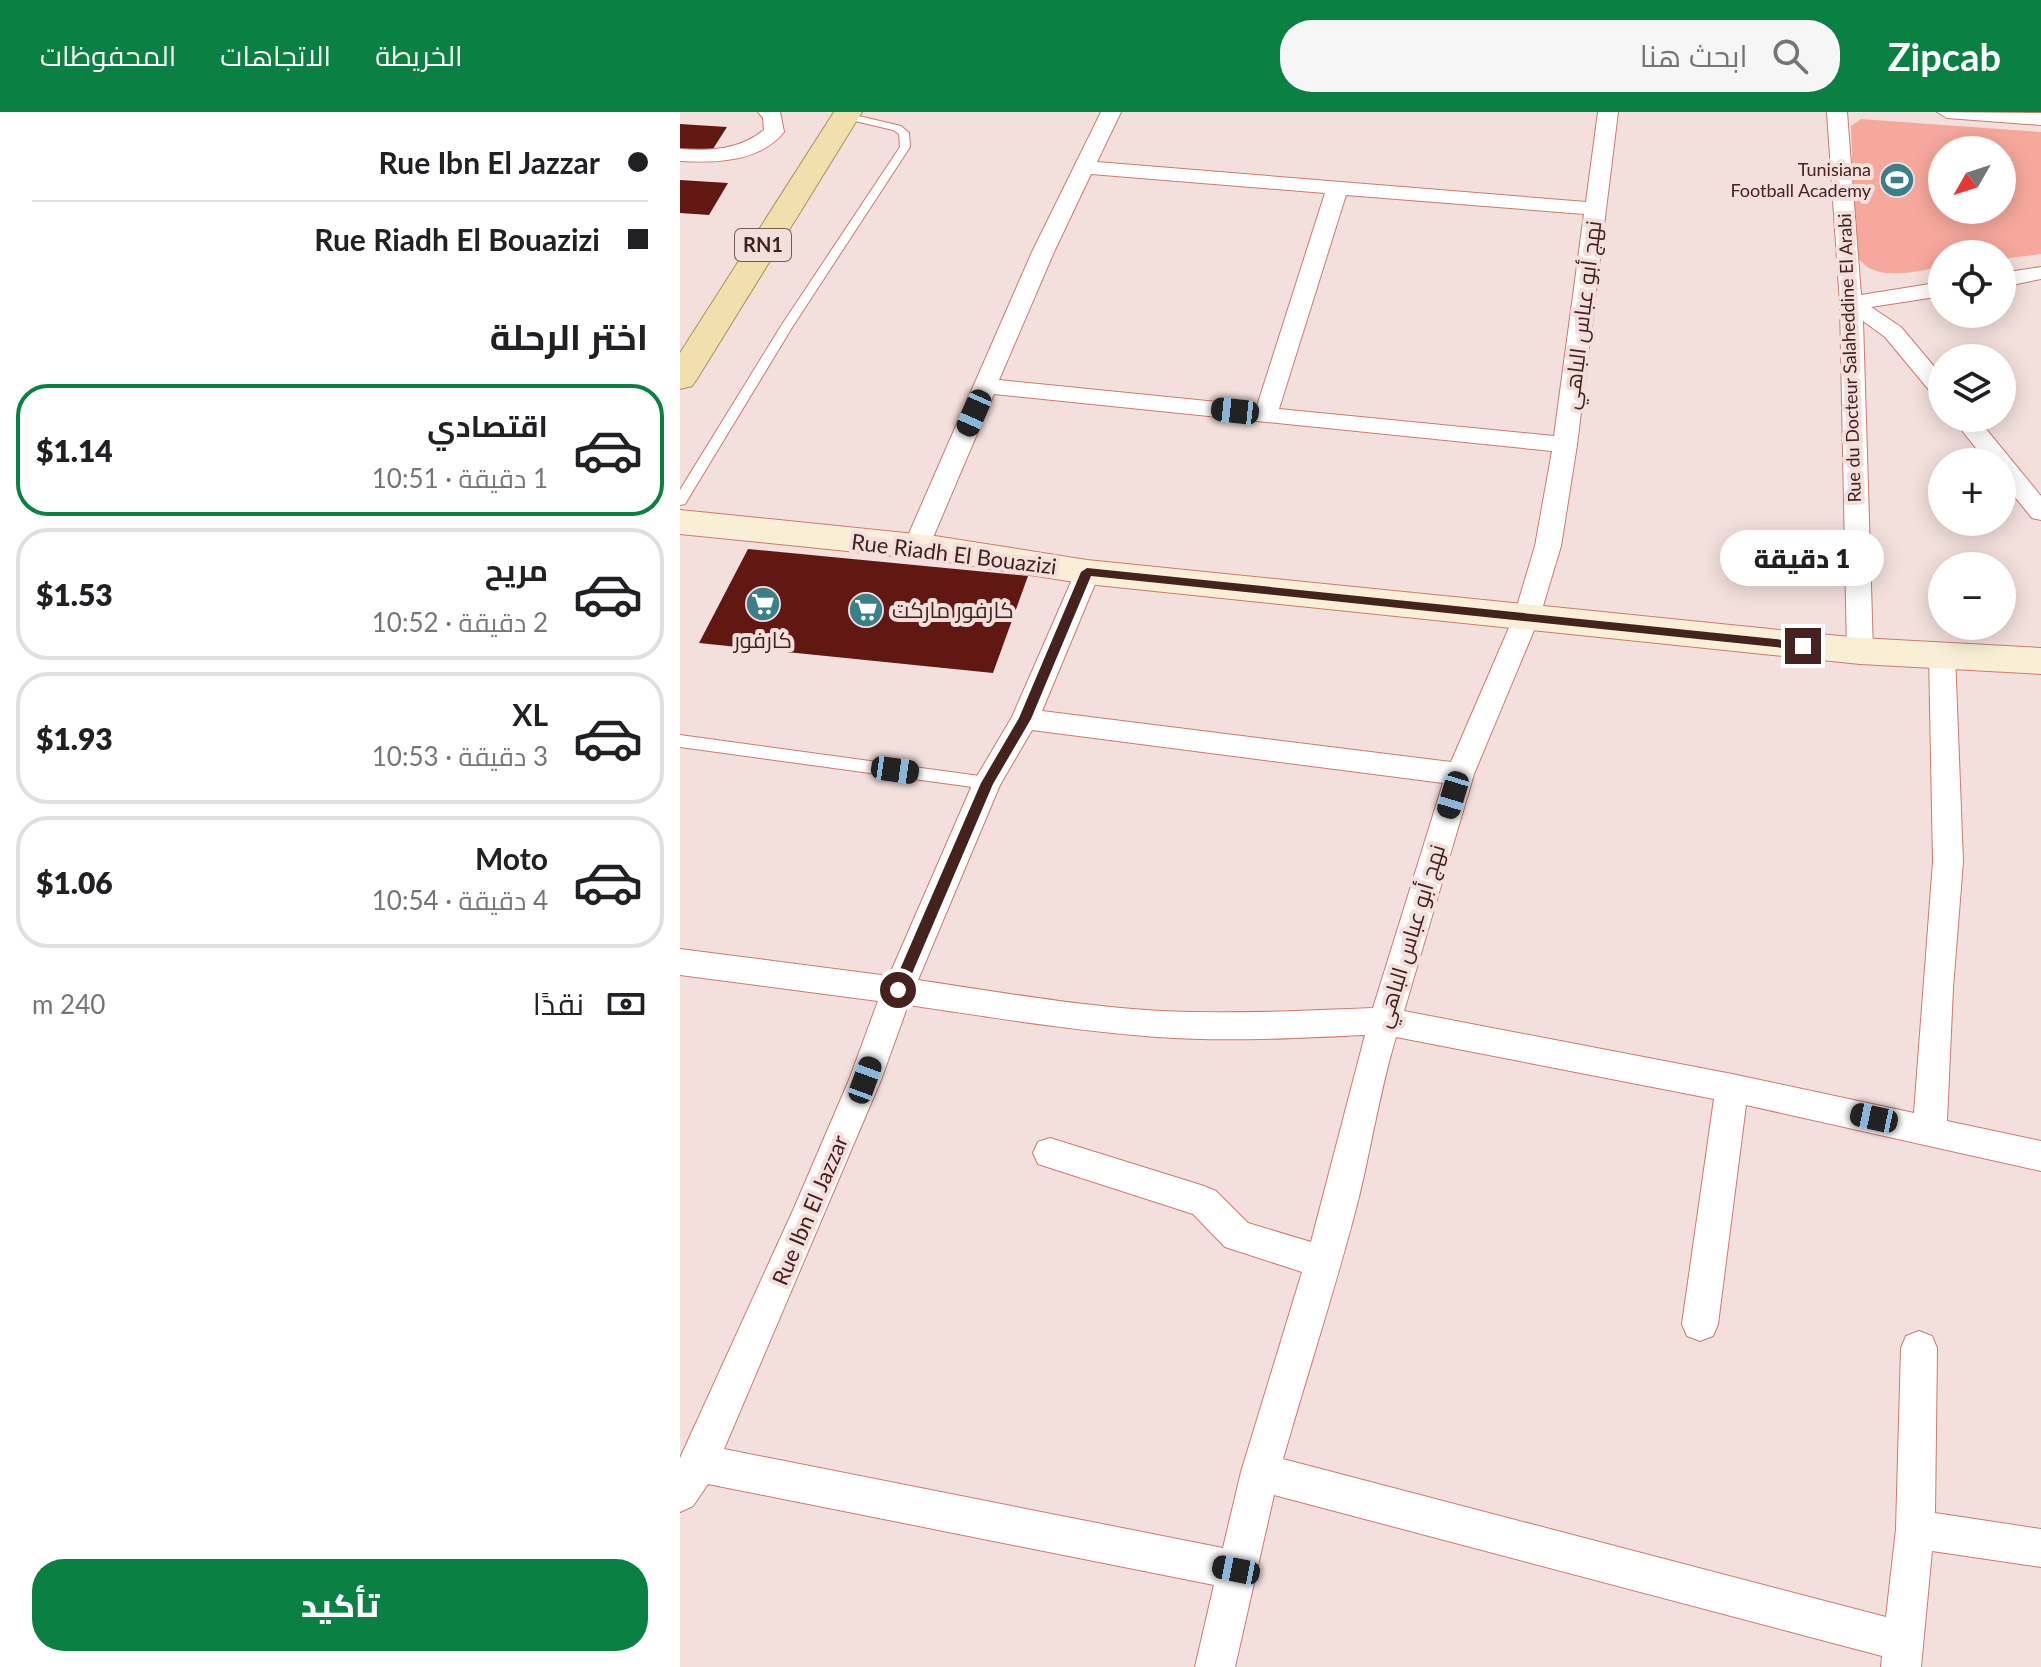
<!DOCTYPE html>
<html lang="ar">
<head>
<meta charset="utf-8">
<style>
	:root { --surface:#fff; --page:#f6f6f6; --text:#202124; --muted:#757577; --line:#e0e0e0; --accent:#0b8043 }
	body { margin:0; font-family:Lato,Cairo,sans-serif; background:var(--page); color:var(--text); direction:rtl; height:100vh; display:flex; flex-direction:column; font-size:30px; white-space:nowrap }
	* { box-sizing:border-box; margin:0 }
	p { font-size:26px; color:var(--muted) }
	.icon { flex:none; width:44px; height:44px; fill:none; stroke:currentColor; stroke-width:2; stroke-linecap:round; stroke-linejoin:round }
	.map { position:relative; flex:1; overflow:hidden; direction:ltr }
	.details { display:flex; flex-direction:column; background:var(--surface); width:680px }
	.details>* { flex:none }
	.top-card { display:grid; align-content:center; height:176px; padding:0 32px; background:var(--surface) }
	.needle { width:52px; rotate:231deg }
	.fabs { position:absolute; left:1248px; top:24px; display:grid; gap:16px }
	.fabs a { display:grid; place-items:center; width:88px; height:88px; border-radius:50%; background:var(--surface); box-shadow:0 4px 20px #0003; font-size:40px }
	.end { position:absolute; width:36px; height:36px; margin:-18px; border:10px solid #44221d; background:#fff; box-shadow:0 0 0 4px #fff }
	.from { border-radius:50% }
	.bubble { position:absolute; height:56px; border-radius:28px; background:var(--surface); box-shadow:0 4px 20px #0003; font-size:26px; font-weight:800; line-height:56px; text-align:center; direction:rtl }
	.car { position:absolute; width:24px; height:48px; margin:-24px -12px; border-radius:10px; box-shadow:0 0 6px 2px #0007; background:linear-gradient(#222 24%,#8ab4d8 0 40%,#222 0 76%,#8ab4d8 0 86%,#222 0) }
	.top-card b { display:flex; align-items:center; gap:28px; height:76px; font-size:30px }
	.top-card b+b { border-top:2px solid var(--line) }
	.top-card i { width:20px; height:20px; background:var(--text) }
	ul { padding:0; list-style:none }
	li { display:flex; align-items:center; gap:24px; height:132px; margin:0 16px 12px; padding:0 16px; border:4px solid var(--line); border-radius:32px }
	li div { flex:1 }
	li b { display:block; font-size:30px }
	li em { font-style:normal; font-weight:800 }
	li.active { border-color:var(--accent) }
	li>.icon { width:72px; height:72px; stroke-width:1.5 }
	h2 { padding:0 32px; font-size:36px; line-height:96px }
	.pay { display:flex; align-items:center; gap:20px; height:88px; padding:0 32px; font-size:30px }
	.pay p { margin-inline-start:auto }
	.action { display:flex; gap:16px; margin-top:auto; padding:16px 32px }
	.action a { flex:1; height:92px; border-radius:32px; background:var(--accent); color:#fff; font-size:32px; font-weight:800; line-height:92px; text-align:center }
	header { display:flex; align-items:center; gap:48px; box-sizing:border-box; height:112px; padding:0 40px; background:var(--accent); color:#fff }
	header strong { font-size:38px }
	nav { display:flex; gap:44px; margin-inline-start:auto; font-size:28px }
	.search { width:560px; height:72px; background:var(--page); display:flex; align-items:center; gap:20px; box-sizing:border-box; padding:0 28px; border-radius:32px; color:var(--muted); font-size:30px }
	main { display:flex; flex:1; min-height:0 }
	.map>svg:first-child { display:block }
	.green { fill:#f7a89c; fill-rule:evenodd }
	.building { fill:#621812 }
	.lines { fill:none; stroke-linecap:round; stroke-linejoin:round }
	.lane-casing { stroke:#cd796d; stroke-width:2 }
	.street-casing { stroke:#cd796d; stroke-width:2 }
	.secondary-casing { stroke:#cd796d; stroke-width:2 }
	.primary-casing { stroke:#af8f58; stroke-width:2 }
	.lane { fill:#fff; fill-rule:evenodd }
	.street { fill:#fff; fill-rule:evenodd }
	.secondary { fill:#f8efd6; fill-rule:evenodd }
	.primary { fill:#f1dfae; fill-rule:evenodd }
	.route { fill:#44221d }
	.labels { text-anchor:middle; stroke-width:8; stroke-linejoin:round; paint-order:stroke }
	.far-poi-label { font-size:18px; fill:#44221d; stroke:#f3e0dd; text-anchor:end }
	.far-street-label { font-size:18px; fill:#44221d; stroke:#f3e0dd }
	.shield { fill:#f3e0dd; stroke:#785b57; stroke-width:2 }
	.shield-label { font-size:20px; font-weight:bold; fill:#44221d }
	.street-label { font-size:22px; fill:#44221d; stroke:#f3e0dd }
	.poi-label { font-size:22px; fill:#44221d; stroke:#f3e0dd; text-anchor:start }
</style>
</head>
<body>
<header>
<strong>Zipcab</strong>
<div class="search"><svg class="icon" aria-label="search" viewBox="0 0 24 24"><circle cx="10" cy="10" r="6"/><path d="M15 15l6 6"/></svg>ابحث هنا</div>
<nav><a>الخريطة</a><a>الاتجاهات</a><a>المحفوظات</a></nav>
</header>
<main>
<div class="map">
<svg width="1361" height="1555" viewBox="0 0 1361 1555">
	<rect width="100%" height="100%" fill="#f3e0dd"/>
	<!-- green -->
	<path class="green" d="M1181,7L1361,20V142L1322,147V142H1262V155C1234,159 1190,173 1175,140L1171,14ZM1262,38H1322V98H1262Z"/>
	<!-- building -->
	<path class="building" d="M0,12L47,15L31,40L0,39Z
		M0,68L48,71L29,103L0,101Z
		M68,437L348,464L313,561L19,531Z"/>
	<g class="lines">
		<!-- lane casing -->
		<g class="lane-casing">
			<path id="lane" d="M166,1L221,14L229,21L230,35L113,214L5,392L0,393V378L101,214L220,35L219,22L213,18L162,6L161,4Z
				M0,623L307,665L315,671L307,677L0,635Z"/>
		</g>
		<!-- street casing -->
		<g class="street-casing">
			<path id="street" d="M78,0H100L104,20C80,50 35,51 0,49V37C31,39 59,38 84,18L83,6Z
				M421,0H441L417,50L906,90L918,0H938L897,333L881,434L860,504L794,662L724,899L1052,962L1234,1001L1253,750L1249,542L1253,535L1262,532L1271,535L1275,542L1283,750L1273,876L1267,1009L1361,1029V1059L1066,993L1038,1212L1033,1224L1020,1229L1007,1224L1002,1212L1034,987L716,925C700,978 692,1031 679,1085C657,1172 628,1259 603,1347L1206,1505L1216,1417L1221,1236L1226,1224L1239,1219L1252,1224L1257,1236L1255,1401L1361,1417V1455L1252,1439L1241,1555H1201L1202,1544L594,1383L555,1555H515L534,1473L28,1372L13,1394L0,1400V1346L114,1096L169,968L198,889L0,863V837L209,864L293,671L332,605L398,454L407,451L416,454L420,460L362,599L771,650L834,504L855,434L872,339L314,282L249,435L245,441L236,444L227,441L223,435L352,140ZM411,62L645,81L577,294L319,268L374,140ZM666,83L904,102L874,324L599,297ZM352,618L763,671L693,896C622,899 551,902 480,899C399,894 318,880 238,868L320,673ZM228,893C311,905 394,919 477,925C546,930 616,926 685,923L631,1130L568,1111L536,1079L524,1074L370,1026L358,1030L353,1041L358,1052L513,1102L545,1135L622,1160L561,1360L543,1436L44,1337L201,968Z
				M1147,0H1167L1181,183L1262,170V184L1191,195L1221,215L1262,264V286L1254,284L1205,225L1183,209L1193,539L1189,546L1180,549L1171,546L1167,539L1160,191Z
				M1257,0L1361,1V13L1267,6Z
				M1361,155V167L1322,175V161Z
				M1272,306H1297L1361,384V408L1352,406L1322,369V350H1307Z"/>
		</g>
		<!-- secondary casing -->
		<g class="secondary-casing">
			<path id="secondary" d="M0,398L255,424L407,448L1180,526L1361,536V562L1180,552L407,472L255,448L0,422Z"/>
		</g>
		<!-- primary casing -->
		<g class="primary-casing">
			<path id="primary" d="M154,0H182L17,267L12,274L0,277V241Z"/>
		</g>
		<!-- lane -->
		<use href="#lane" class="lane"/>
		<!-- street -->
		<use href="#street" class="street"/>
		<!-- secondary -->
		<use href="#secondary" class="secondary"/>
		<!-- primary -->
		<use href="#primary" class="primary"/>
	</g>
	<!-- route -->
	<path class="route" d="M407,456L1123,530L1129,534L1123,538L411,464L351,607L313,672L225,878L223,882H213L211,878L301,671L339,606L401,460Z"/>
	<!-- icons -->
	<defs>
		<g id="stadium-disc" transform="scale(1.8)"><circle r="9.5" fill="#3a808b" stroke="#f3e0dd"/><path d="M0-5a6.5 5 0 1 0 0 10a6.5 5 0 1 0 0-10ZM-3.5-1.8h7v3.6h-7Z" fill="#fff"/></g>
		<g id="supermarket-disc" transform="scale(1.8)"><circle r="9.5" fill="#3a808b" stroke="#f3e0dd"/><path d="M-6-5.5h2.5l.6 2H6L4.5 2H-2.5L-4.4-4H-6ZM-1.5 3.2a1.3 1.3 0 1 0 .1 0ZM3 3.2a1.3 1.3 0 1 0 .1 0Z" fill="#fff"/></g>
	</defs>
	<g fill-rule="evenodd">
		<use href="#stadium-disc" x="1217" y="68"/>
		<use href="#supermarket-disc" x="83" y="492"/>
		<use href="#supermarket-disc" x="186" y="498"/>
	</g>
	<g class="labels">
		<!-- far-poi labels -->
		<g class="far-poi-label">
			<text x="1191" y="64">Tunisiana<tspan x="1191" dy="21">Football Academy</tspan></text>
		</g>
		<!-- far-street labels -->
		<g class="far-street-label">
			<text transform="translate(1170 246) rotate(-92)" y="6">Rue du Docteur Salaheddine El Arabi</text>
		</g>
		<!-- shield labels -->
		<rect class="shield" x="55" y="117" width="56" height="32" rx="6"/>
		<g class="shield-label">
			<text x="83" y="140">RN1</text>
		</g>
		<!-- street labels -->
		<g class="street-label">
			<text transform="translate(902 203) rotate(-83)" y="8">نهج أبو عباس الباهي</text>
			<text transform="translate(274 442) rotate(7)" y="8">Rue Riadh El Bouazizi</text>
			<text transform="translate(730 824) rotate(-73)" y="8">نهج أبو عباس الباهي</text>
			<text transform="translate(130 1098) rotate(-67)" y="8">Rue Ibn El Jazzar</text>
		</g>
		<!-- poi labels -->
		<g class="poi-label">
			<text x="212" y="506">كارفور ماركت</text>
			<text x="83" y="536" text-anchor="middle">كارفور</text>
		</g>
	</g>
</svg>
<div class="fabs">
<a><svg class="needle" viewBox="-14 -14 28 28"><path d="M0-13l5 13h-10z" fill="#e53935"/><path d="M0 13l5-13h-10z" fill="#757577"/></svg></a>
<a><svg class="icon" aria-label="locate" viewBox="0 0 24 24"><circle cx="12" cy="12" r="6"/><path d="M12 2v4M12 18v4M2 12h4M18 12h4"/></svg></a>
<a><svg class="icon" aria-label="layers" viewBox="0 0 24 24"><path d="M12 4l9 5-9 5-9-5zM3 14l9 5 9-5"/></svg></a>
<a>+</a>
<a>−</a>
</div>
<i class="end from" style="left:218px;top:878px"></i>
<i class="end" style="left:1123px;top:534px"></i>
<div class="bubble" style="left:1040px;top:418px;width:164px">1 دقيقة</div>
<i class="car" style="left:555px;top:299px;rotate:276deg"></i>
<i class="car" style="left:294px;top:301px;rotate:204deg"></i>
<i class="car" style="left:215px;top:658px;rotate:98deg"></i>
<i class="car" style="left:773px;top:683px;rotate:197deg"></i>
<i class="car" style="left:185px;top:968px;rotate:20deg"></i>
<i class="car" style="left:1194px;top:1006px;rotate:282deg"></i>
<i class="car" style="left:556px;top:1458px;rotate:281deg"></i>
</div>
<section class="details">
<div class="top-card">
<b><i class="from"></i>Rue Ibn El Jazzar</b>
<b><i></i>Rue Riadh El Bouazizi</b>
</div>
<h2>اختر الرحلة</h2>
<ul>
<li class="active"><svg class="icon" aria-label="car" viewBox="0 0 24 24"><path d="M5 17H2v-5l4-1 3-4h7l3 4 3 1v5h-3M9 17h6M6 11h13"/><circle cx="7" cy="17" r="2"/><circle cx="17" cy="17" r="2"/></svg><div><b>اقتصادي</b><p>1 دقيقة · 10:51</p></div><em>$1.14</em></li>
<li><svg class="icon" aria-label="car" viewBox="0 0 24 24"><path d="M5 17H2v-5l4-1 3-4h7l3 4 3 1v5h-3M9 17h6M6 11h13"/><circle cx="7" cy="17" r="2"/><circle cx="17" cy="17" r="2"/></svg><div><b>مريح</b><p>2 دقيقة · 10:52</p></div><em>$1.53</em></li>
<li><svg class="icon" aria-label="car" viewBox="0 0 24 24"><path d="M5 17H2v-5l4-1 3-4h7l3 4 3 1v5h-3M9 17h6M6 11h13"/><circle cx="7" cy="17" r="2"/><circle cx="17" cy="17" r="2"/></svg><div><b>XL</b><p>3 دقيقة · 10:53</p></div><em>$1.93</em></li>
<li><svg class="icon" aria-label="car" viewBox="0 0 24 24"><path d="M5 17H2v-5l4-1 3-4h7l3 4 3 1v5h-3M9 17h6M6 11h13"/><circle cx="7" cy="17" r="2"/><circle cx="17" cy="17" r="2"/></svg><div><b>Moto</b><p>4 دقيقة · 10:54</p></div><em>$1.06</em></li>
</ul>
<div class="pay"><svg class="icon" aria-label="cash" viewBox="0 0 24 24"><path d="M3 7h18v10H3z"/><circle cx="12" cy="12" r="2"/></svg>نقدًا<p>240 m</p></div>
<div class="action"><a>تأكيد</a></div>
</section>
</main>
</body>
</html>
